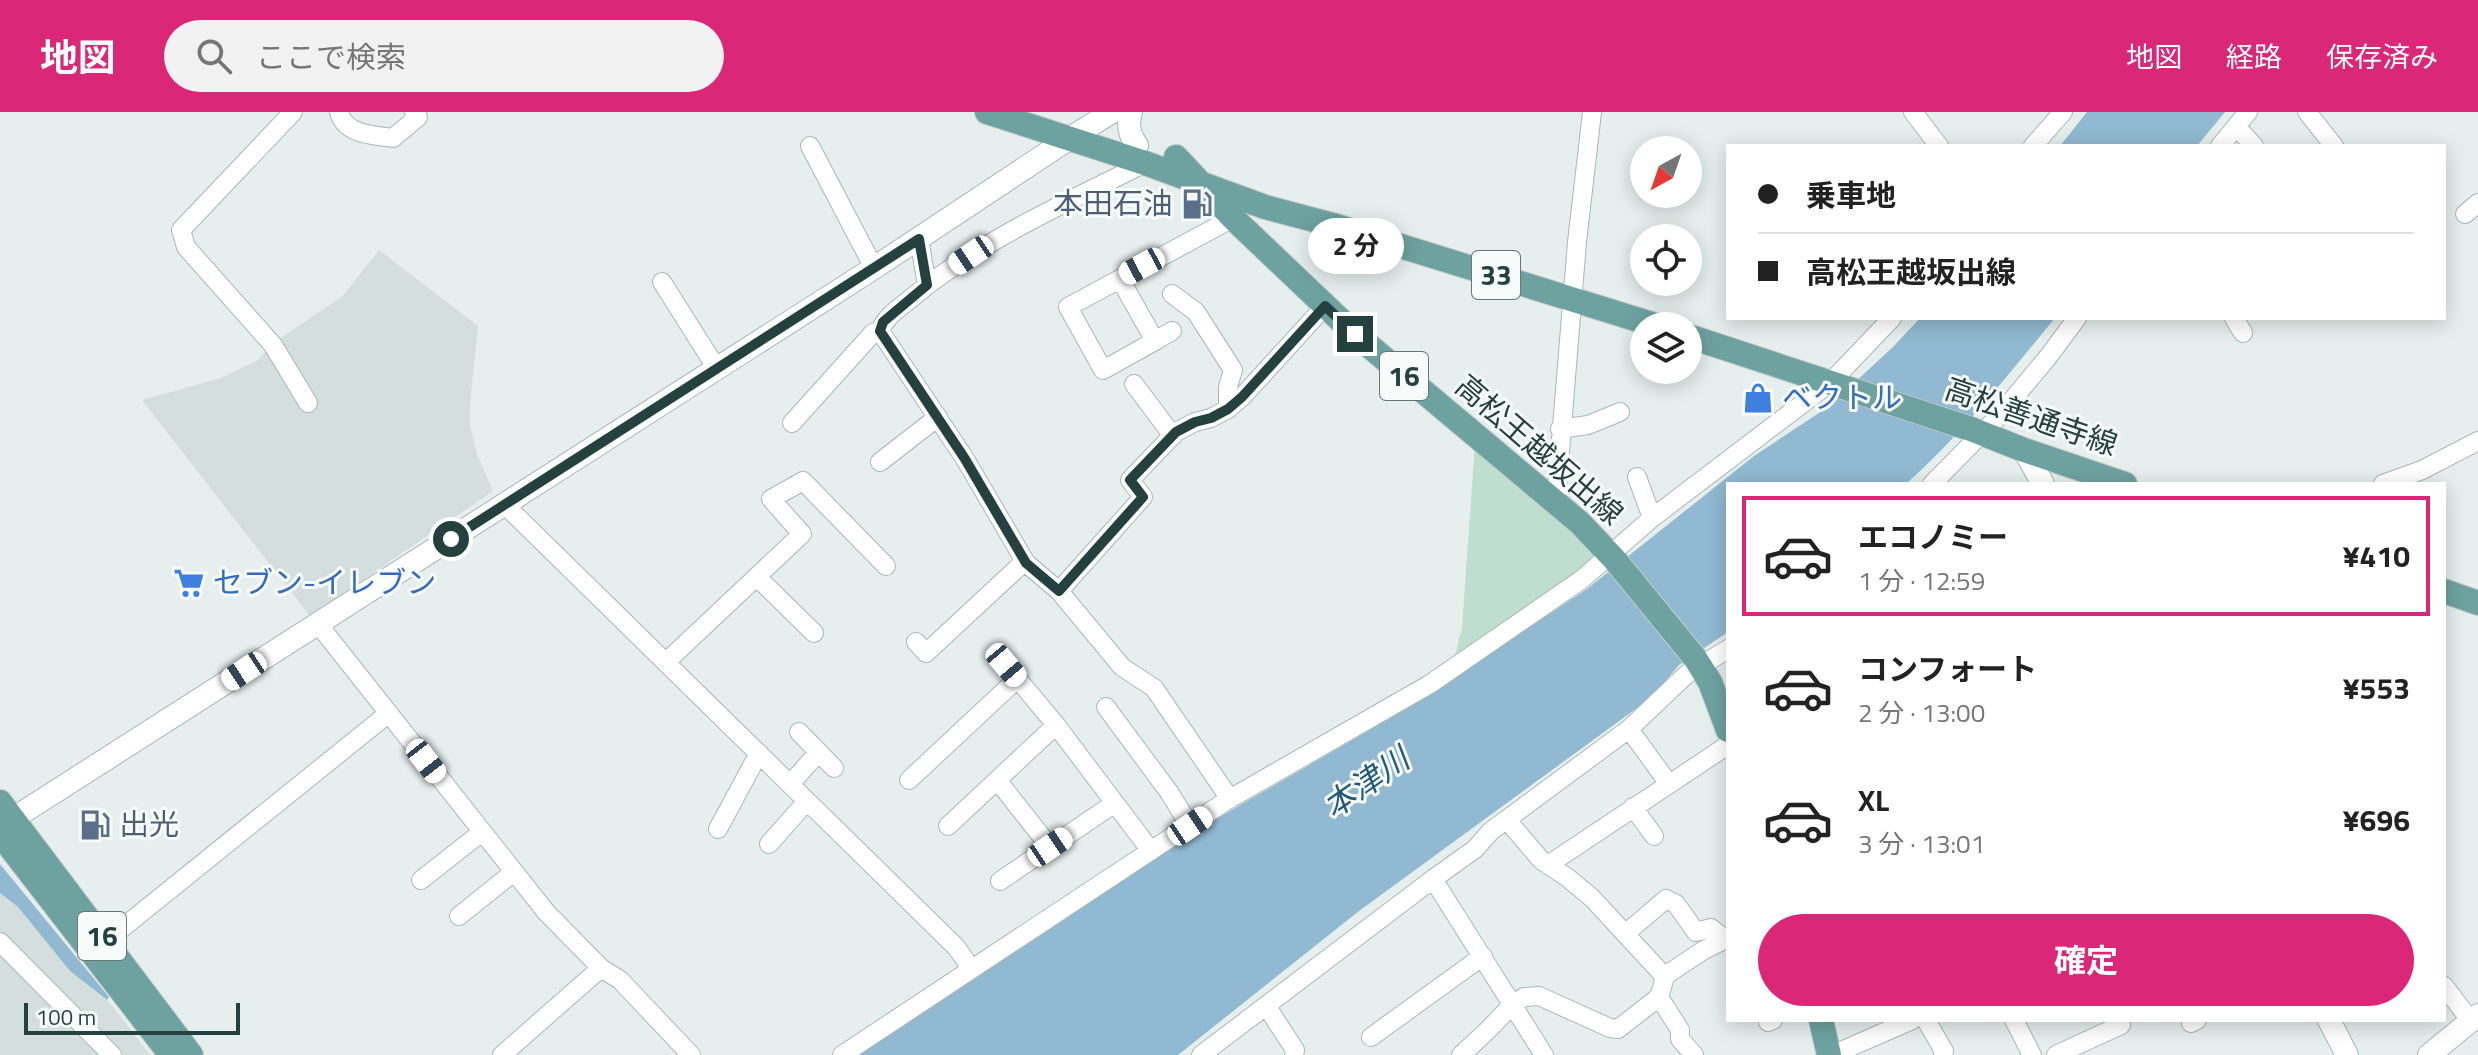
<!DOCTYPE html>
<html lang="ja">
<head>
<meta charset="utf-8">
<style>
	:root { --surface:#fff; --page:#f2f2f2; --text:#222; --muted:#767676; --line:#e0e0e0; --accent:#db2777 }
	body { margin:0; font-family:"Titillium Web","Noto Sans JP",sans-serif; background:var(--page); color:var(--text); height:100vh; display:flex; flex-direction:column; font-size:30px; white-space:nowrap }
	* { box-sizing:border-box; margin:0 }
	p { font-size:26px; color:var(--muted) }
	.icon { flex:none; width:44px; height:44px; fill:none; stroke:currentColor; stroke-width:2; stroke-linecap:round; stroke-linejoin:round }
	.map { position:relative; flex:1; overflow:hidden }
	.drawer { position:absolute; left:1726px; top:370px; width:720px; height:540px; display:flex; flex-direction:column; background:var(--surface); border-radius:0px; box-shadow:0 4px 20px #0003 }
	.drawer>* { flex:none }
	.guide { position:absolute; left:1726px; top:32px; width:720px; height:176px; border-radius:0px; box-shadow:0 4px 20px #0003; display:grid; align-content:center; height:176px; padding:0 32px; background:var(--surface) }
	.needle { width:52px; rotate:220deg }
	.fabs { position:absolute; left:1630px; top:24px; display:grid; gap:16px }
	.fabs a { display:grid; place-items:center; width:72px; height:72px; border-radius:50%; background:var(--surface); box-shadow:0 4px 20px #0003; font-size:40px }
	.scale { position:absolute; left:24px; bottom:20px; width:216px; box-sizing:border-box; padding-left:8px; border:4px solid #25413f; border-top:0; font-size:22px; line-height:28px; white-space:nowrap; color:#25413f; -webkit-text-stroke:6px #f7fbfa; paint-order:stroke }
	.end { position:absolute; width:36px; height:36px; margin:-18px; border:10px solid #25413f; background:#fff; box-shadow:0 0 0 4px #fff }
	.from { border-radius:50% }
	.bubble { position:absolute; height:56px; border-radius:28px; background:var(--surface); box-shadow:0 4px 20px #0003; font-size:26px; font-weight:700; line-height:56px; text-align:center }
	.car { position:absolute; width:24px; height:48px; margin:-24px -12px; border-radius:10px; box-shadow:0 0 6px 2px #0007; background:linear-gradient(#fff 24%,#345 0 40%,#fff 0 76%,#345 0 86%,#fff 0) }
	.guide b { display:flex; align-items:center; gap:28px; height:76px; font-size:30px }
	.guide b+b { border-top:2px solid var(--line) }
	.guide i { width:20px; height:20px; background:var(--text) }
	ul { padding:14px 0 0; list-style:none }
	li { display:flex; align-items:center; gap:24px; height:120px; margin:0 16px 12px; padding:0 16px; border:4px solid transparent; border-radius:0px }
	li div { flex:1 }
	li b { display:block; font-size:30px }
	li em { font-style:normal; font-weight:700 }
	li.current { border-color:var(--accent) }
	li>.icon { width:72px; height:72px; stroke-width:1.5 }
	.primary-button { display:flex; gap:16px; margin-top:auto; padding:16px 32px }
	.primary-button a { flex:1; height:92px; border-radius:48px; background:var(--accent); color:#fff; font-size:32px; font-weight:700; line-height:92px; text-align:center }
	header { display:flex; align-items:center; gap:48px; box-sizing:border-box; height:112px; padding:0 40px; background:var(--accent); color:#fff }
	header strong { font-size:38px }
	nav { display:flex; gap:44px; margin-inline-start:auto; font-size:28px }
	.search { width:560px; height:72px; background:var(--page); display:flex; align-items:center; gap:20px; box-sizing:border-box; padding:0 28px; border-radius:44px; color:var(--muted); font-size:30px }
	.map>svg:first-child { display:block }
	.built { fill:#d4dedc }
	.green { fill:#c0decf }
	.water { fill:#91b9d1 }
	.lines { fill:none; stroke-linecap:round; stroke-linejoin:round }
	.minor-casing { stroke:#a8b7b5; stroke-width:20 }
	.tertiary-casing { stroke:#a8b7b5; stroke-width:24 }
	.primary-casing { stroke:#c2cac9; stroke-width:26 }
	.minor { stroke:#fff; stroke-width:18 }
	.tertiary { stroke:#fff; stroke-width:22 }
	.primary { stroke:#6da2a0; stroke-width:24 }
	.route { stroke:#25413f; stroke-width:10 }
	.labels { text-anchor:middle; stroke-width:6; stroke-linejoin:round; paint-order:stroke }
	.shield { fill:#f7fbfa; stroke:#647977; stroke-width:2 }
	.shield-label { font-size:28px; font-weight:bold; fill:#25413f }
	.service-label { font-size:30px; fill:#4e5e75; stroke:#f7fbfa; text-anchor:end }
	.shop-label { font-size:30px; fill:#366cbe; stroke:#f7fbfa; text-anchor:start }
	.street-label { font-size:30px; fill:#25413f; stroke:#f7fbfa }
	.water-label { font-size:32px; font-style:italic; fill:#21597b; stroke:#f7fbfa }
</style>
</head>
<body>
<header>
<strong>地図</strong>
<div class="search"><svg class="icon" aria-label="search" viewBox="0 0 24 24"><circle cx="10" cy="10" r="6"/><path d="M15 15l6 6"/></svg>ここで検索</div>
<nav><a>地図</a><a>経路</a><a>保存済み</a></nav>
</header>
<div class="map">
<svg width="2478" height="943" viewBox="0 0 2478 943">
	<rect width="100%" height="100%" fill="#e6efed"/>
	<!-- built -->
	<path class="built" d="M379,138L478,214L470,292V314L477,342L493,379L310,504L142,288L221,266L258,248L272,232L343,184Z
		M0,781L18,795L70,859L110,891L150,943H120L0,820Z
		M0,838L104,943H0Z"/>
	<!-- green -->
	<path class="green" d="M1475,331L1557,398L1601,447L1475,533L1455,543L1462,516Z"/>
	<!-- water -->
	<path class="water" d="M2087,0H2225L2197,34H2060Z
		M1920,206H2055C2008,263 1962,322 1906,372H1728V520L1679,553L1652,585L1359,799L1178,943H856L1180,728L1406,597L1587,477L1754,344L1828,295L1893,235Z
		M0,752L109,885L107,888L70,859L18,795L0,781Z"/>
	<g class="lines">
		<!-- minor casing -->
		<g class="minor-casing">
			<path id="minor" d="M293,0L181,118L186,135L273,233L308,291
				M339,0C345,23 373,23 393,26L418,5L414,0
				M1913,0L1939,34
				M2307,0L2334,34
				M2236,14L2254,34
				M810,34L874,156
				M2033,34L2063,0
				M2220,34L2248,0
				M1145,51C1064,92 979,129 909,188C898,197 885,205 880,219L965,347L1026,451L1059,479L1122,555L1154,576L1230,687
				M2465,102L2478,91
				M919,127L927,173
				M1120,167L1155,229L1103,258L1068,195L1233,106
				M662,170L717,257
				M1172,182L1196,200L1233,258L1228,275V297
				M2234,206L2243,221
				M1155,229L1172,219
				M1134,272L1173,324
				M792,311L873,221L880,219
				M1560,317L1588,313L1620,300
				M880,350L938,305
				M1637,365L1652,406
				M1932,372L1998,305L2048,245L2077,206
				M2383,372L2422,358L2478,329
				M1556,389L1577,130L1592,0
				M505,393L956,835L971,856
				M757,465L814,521
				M1059,479L1143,385L1130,368L1176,320L1195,310L1211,306L1228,297L1242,285L1325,194
				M318,512L546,800L601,856L620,868L691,943
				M916,530L926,541L1025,449
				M666,550L802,422L771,387L803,369L886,454
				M1006,553L1056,613L1151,739
				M1106,595L1169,680L1190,714
				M1629,617L1669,672
				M799,620L834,656
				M909,668L1017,567
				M997,668L1050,735
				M790,672L818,641
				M1633,695L1654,724
				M1507,708L1541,748L1568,766L1592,786L1665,865
				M948,714L1056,613
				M718,717L759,641
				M769,732L807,689
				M1548,753L1728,633
				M1433,767L1544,943
				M421,768L482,720
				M1000,769L1115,691
				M459,804L514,760
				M1625,822L1666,787L1676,792L1696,820L1711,816L1725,827
				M0,830L112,943
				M95,838L389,601
				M2444,874L2471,909
				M1659,885L1680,918V927L1694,943
				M1267,895L1295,938L1294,943
				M1926,908L1944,939L1943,943
				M2014,908L2032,943
				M1768,910L1773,908
				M2191,911L2197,908
				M1371,925L1483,844
				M502,943L601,856
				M842,943L1226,689L1430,572L1581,468L1652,406L1831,270L1892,206
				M1201,943L1433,767L1475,737L1491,719L1629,617L1687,562L1728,537
				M1461,943L1488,918L1513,892L1524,885L1539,884L1610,916L1618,917L1659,885L1665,865L1669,861L1704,838L1728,826
				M1832,943L1912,908
				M2056,943L2121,913"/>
		</g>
		<!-- tertiary casing -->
		<g class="tertiary-casing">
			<path id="tertiary" d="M1131,0C1127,12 1129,23 1137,33
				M2024,338L2043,372
				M0,715L874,156L1067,28L1112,0
				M2329,908L2347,943
				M2429,943L2478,903"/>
		</g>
		<!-- primary casing -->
		<g class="primary-casing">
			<path id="primary" d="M987,0L1145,51L1265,95L1333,113L1658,214
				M1176,45L1233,106L1355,222L1580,411L1615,448L1695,546L1710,570L1728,618
				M1688,224L1971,317L2024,338L2125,372
				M2444,479L2478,491
				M0,690L191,943
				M0,722L171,943
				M1821,908L1829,943"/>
		</g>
		<!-- minor -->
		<use href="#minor" class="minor"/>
		<!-- tertiary -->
		<use href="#tertiary" class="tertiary"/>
		<!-- primary -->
		<use href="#primary" class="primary"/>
	</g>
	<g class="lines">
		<!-- route -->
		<path class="route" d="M451,427L919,127L927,173L883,210L880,219L965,347L1026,451L1059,479L1143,385L1130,368L1176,320L1195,310L1211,306L1228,297L1242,285L1325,194L1355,222"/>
	</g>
	<!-- icons -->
	<defs>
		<g id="fuel-bare" transform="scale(2.4)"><path d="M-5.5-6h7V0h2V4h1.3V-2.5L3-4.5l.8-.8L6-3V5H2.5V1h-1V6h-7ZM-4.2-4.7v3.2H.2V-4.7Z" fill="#5c6f8a" stroke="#f7fbfa" stroke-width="2.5" paint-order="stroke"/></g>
		<g id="shop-bare" transform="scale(2.4)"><path d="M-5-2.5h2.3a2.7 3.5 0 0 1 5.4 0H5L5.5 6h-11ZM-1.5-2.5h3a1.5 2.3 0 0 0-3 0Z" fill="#3f7fe0" stroke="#f7fbfa" stroke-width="2.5" paint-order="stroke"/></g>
		<g id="supermarket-bare" transform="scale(2.4)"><path d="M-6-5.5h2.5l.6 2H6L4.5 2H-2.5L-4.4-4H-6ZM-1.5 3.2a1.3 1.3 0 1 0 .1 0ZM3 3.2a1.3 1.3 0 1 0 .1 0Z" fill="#3f7fe0" stroke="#f7fbfa" stroke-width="2.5" paint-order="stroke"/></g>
	</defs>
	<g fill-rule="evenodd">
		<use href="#fuel-bare" x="1197" y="92"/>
		<use href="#shop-bare" x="1758" y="286"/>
		<use href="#supermarket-bare" x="189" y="471"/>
		<use href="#fuel-bare" x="95" y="713"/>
	</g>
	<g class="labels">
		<!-- shield labels -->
		<g class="shield">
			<rect x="1472" y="139" width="48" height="48" rx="6"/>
			<rect x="1380" y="240" width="48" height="48" rx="6"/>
			<rect x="78" y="800" width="48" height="48" rx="6"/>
		</g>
		<g class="shield-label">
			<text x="1496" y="173">33</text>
			<text x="1404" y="274">16</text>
			<text x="102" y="834">16</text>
		</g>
		<!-- service labels -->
		<g class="service-label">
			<text x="1173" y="102">本田石油</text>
			<text x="119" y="723" text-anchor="start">出光</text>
		</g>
		<!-- shop labels -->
		<g class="shop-label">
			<text x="1782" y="296">ベクトル</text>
			<text x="213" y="481">セブン-イレブン</text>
		</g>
		<!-- street labels -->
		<g class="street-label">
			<text transform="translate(2031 305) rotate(19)" y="10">高松善通寺線</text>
			<text transform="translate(1539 338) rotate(41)" y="10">高松王越坂出線</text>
		</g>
		<!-- water labels -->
		<g class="water-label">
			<text transform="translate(1366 671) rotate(-35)" y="11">本津川</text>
		</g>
	</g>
</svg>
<div class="fabs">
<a><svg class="needle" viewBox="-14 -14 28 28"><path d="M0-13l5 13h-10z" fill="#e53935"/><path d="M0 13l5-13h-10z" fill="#767676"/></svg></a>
<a><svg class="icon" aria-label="locate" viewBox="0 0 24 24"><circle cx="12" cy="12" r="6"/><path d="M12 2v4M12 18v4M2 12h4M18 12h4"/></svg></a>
<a><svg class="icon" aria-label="layers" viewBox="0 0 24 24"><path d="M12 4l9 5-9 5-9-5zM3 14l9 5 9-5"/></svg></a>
</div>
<div class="scale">100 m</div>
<i class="end from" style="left:451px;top:427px"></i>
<i class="end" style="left:1355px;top:222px"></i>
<div class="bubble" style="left:1308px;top:106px;width:96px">2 分</div>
<i class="car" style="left:971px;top:143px;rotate:236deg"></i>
<i class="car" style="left:1142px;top:154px;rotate:242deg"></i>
<i class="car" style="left:1006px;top:553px;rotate:140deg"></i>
<i class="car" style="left:244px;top:559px;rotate:237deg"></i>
<i class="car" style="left:426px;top:649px;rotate:142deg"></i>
<i class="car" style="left:1190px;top:714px;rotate:56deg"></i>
<i class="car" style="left:1050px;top:735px;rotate:56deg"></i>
<div class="guide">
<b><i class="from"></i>乗車地</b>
<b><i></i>高松王越坂出線</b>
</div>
<section class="drawer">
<ul>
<li class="current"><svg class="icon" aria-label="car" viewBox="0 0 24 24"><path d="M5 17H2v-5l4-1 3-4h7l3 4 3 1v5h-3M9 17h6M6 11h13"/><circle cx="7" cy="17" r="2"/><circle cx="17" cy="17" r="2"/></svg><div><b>エコノミー</b><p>1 分 · 12:59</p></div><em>¥410</em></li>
<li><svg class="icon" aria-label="car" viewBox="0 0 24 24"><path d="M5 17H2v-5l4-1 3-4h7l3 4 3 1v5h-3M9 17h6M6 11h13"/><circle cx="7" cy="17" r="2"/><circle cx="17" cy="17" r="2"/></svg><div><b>コンフォート</b><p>2 分 · 13:00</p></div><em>¥553</em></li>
<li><svg class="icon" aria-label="car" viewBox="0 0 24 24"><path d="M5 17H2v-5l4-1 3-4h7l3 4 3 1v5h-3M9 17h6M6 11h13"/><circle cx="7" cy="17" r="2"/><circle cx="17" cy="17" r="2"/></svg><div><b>XL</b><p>3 分 · 13:01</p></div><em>¥696</em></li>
</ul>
<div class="primary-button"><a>確定</a></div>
</section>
</div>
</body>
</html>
